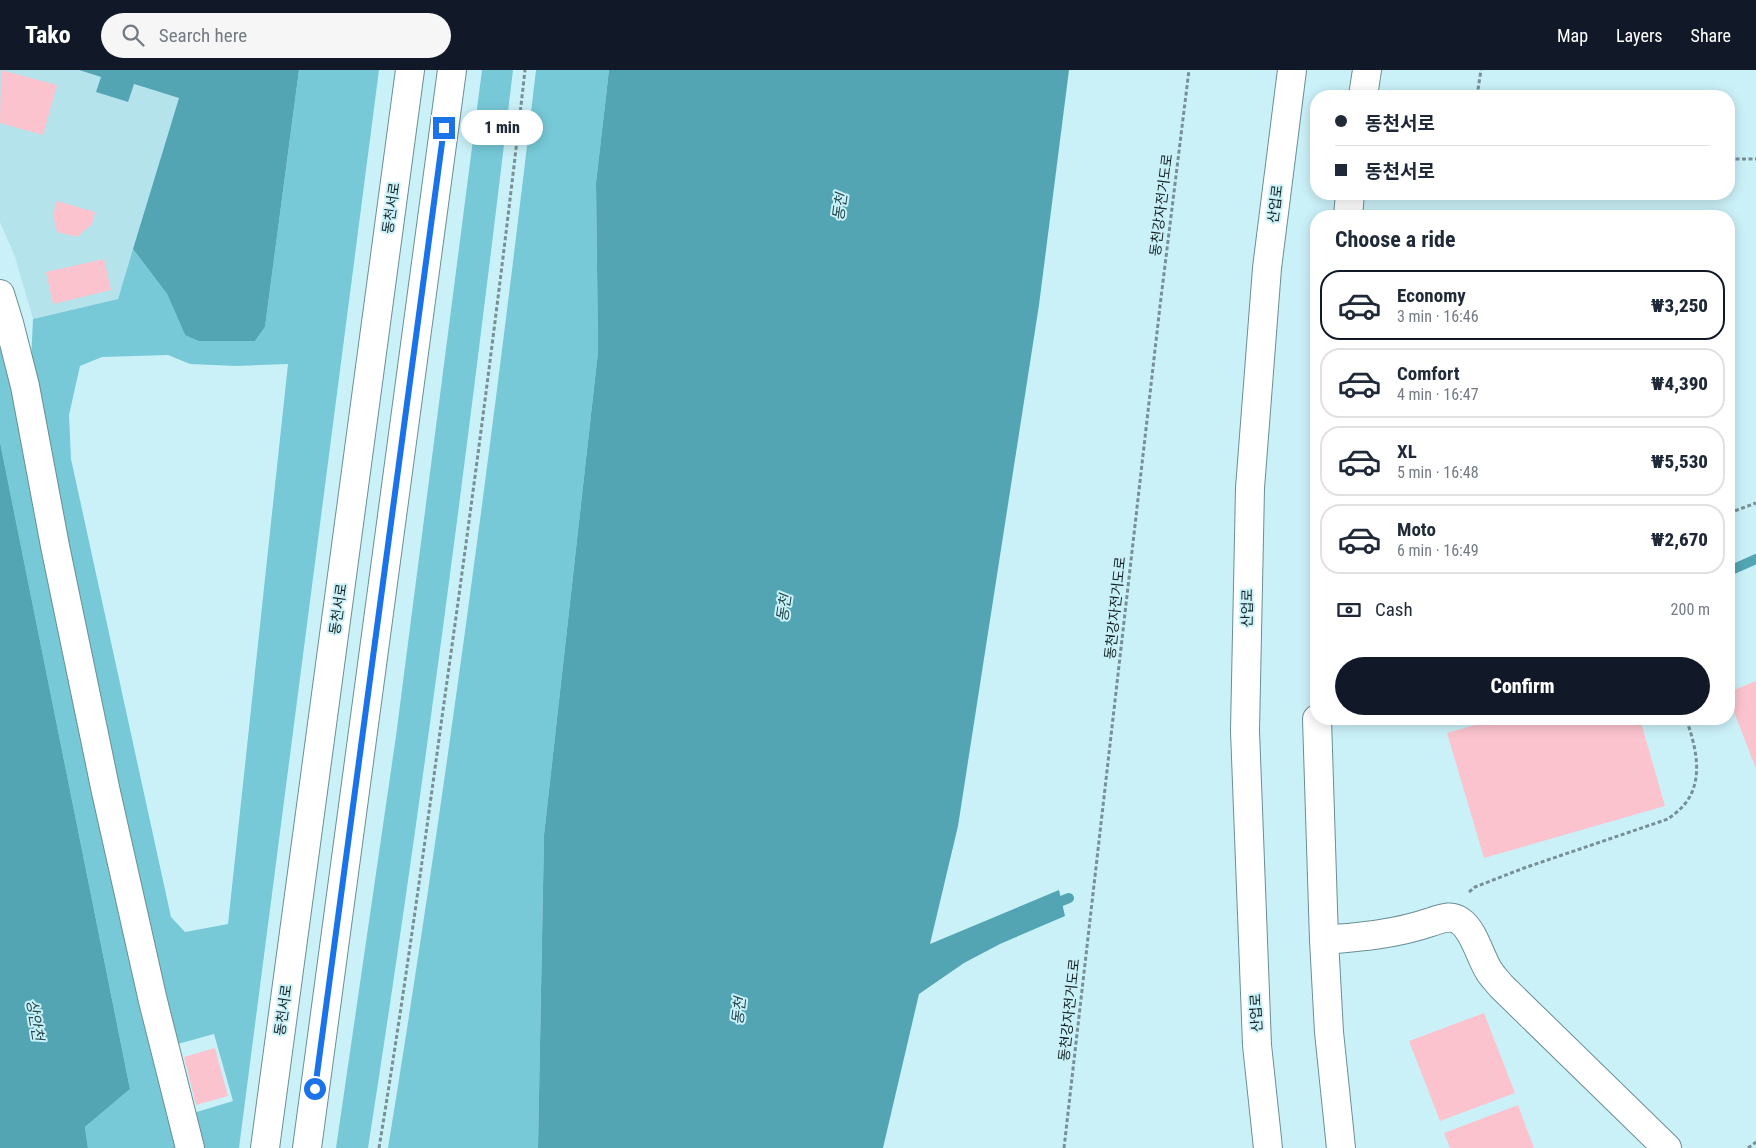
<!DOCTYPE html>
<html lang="en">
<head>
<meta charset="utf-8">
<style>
	:root { --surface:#fff; --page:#f6f6f7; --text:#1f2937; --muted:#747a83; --line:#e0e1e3; --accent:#111827 }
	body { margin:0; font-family:"Roboto Condensed","Noto Sans KR",sans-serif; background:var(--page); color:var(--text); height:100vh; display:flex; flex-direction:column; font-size:19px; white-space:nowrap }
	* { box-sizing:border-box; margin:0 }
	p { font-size:16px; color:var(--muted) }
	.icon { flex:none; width:28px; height:28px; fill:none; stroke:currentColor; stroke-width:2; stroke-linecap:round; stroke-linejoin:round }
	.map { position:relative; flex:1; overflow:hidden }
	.side { position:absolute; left:1310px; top:140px; width:425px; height:515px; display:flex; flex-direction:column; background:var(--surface); border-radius:20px; box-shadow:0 2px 12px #0003 }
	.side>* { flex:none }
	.guide { position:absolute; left:1310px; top:20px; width:425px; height:110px; border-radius:20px; box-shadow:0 2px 12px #0003; display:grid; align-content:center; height:110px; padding:0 25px; background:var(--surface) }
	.end { position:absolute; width:22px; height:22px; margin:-11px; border:6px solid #1a73e8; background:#fff; box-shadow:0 0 0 2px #fff }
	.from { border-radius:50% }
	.bubble { position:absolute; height:35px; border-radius:18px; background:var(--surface); box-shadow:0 2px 12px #0003; font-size:16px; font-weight:800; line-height:35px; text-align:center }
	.guide b { display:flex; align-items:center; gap:18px; height:48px; font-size:19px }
	.guide b+b { border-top:1px solid var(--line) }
	.guide i { width:12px; height:12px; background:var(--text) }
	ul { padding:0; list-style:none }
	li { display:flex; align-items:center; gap:15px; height:70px; margin:0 10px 8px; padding:0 15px; border:2px solid var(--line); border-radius:20px }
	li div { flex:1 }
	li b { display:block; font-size:19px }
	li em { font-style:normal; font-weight:800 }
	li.selected { border-color:var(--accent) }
	li>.icon { width:45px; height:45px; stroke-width:1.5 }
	h2 { padding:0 25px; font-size:22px; line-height:60px }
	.pay { display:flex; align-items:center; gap:12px; height:55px; padding:0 25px; font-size:19px }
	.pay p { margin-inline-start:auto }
	.primary-button { display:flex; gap:10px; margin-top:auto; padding:10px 25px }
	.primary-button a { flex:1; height:58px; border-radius:30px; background:var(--accent); color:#fff; font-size:20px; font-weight:800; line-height:58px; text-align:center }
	header { display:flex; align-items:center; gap:30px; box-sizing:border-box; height:70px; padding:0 25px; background:var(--accent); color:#fff }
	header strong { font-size:24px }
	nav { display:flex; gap:28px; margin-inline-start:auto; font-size:18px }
	.search { width:350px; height:45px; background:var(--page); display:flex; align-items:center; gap:12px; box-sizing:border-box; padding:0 18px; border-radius:28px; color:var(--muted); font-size:19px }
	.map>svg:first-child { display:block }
	.built { fill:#b4e3ec }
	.green { fill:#77c9d8; fill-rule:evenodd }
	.water { fill:#53a5b4 }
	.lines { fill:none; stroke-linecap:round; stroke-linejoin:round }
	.stream { stroke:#53a5b4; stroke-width:10 }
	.building { fill:#fbc3ce }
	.minor-casing { stroke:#6a8e94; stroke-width:30 }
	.secondary-casing { stroke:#6a8e94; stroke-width:30 }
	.path { stroke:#769096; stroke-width:3; stroke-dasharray:4 2.5; stroke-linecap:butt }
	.minor { stroke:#fff; stroke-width:28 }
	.secondary { stroke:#fff; stroke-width:28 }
	.route { stroke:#1a73e8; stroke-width:6 }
	.labels { text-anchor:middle; stroke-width:4; stroke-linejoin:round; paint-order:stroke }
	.street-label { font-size:14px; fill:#132124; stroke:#cbf1f8 }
	.water-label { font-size:15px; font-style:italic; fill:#20474e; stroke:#cbf1f8 }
</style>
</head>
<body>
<header>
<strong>Tako</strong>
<div class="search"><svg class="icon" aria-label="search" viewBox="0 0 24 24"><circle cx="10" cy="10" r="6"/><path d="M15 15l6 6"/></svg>Search here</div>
<nav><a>Map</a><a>Layers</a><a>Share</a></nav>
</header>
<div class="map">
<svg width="1756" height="1078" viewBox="0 0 1756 1078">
	<rect width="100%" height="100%" fill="#cbf1f8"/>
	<!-- built -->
	<path class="built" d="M0,0H79L101,7L97,22L127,32L133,14L179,28L118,229L33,249L15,187L0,152Z"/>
	<!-- green -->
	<path class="green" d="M299,0H379L239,1078H197L190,1044L233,1031L214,964L174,975L116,722L31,290L33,249L118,229L133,179L167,224L185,265L255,271L265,257ZM168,285L190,294L237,296L288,294L228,854L185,862L171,847L71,389L69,345L80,296L102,287Z
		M482,0H513C470,360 424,720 368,1078H336L396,666Z
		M536,0H609L596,113L598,282L544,765L538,1078H388C446,721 494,359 536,0Z
		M0,262L184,1078H88L85,1057L130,1019L0,372Z"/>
	<!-- water -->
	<path class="water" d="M79,0H299L265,257L255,271H199L185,265L167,224L133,179L179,28L134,14L128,32L96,22L101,7Z
		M609,0H1069L1039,235L958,756L930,874L1059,820L1065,846L1000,874L964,893L919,924L883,1078H538L544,765L598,282L596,113Z
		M0,372L130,1019L85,1057L88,1078H0Z"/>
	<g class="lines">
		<!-- stream -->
		<path class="stream" d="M1729,501L1756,489
			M1049,836L1069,828"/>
	</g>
	<!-- building -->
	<path class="building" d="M1,0L57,15L43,65L0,53Z
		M57,131L95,142L92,154L77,167L57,162L53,145Z
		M104,189L111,220L53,234L46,202Z
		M1756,611V699L1729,629V622Z
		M1496,649H1640L1665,736L1484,788L1447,663Z
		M1484,943L1515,1023L1440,1051L1409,971Z
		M215,978L228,1026L196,1035L184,987Z
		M1518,1035L1534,1078H1450L1444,1063Z"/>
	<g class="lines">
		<!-- minor casing -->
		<g class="minor-casing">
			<path id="minor" d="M0,224L9,253L25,316L55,476L106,722L153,931L190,1078
				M1324,870C1361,867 1396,864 1431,852C1441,849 1451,844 1460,851C1474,860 1480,887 1489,901C1492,906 1497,911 1501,916L1667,1078"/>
		</g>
		<!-- secondary casing -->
		<g class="secondary-casing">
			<path id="secondary" d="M1363,26L1367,0
				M1348,146L1350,124
				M1317,649L1324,870L1329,962L1341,1078
				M265,1078L410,0
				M307,1078L452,0
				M1268,1078L1257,975L1245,661L1250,418L1267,198L1292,0"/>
		</g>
		<!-- path -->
		<path class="path" d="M1477,26L1481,0
			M1729,89H1756
			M1729,443L1756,433
			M1469,822L1475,817L1524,798L1668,749C1673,745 1679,741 1683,736C1705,712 1696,676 1686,649
			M379,1078C403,932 423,786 443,640C473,427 501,214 525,0
			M1064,1078L1160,236L1189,0
			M1748,1078L1756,1072"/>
		<!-- minor -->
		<use href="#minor" class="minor"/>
		<!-- secondary -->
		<use href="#secondary" class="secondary"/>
	</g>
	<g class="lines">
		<!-- route -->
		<path class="route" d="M315,1019L444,58"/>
	</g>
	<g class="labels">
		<!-- street labels -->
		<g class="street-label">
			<text transform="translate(1275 134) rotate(-83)" y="5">산업로</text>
			<text transform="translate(1161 135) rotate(-83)" y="5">동천강자전거도로</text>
			<text transform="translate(391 138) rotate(-82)" y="5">동천서로</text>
			<text transform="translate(1115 538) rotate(-84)" y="5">동천강자전거도로</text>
			<text transform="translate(1247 538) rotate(-89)" y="5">산업로</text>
			<text transform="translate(338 539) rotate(-82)" y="5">동천서로</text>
			<text transform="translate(283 940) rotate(-82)" y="5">동천서로</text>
			<text transform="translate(1069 940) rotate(-84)" y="5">동천강자전거도로</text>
			<text transform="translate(1256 943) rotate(-93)" y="5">산업로</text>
		</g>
		<!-- water labels -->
		<g class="water-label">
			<text transform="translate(840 137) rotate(-82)" y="5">동천</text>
			<text transform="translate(784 538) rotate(-82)" y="5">동천</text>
			<text transform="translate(739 941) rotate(-84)" y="5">동천</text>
			<text transform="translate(35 950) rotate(81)" y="5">상안천</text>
		</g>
	</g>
</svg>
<i class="end from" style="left:315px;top:1019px"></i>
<i class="end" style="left:444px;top:58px"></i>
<div class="bubble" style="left:461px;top:40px;width:82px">1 min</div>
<div class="guide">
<b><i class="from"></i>동천서로</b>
<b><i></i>동천서로</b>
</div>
<section class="side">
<h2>Choose a ride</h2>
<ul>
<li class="selected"><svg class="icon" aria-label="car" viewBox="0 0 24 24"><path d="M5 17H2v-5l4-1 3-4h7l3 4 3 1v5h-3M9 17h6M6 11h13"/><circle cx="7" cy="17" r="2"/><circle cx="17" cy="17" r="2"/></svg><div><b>Economy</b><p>3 min · 16:46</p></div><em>₩3,250</em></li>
<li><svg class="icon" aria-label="car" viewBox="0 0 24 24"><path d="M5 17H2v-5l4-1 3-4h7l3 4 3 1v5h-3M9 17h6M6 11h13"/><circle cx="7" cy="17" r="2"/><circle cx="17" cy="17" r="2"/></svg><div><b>Comfort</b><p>4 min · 16:47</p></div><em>₩4,390</em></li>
<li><svg class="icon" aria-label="car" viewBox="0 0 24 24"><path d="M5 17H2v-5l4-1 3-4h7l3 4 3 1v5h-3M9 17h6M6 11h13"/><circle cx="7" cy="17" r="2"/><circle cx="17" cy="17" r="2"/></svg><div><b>XL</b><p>5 min · 16:48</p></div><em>₩5,530</em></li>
<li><svg class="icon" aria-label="car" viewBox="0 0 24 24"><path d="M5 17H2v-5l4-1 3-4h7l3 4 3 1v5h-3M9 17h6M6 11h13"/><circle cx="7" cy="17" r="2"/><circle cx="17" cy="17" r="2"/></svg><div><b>Moto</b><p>6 min · 16:49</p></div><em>₩2,670</em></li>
</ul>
<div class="pay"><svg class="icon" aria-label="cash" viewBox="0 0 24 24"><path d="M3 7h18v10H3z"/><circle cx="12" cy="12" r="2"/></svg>Cash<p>200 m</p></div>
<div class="primary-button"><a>Confirm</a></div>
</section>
</div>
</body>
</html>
